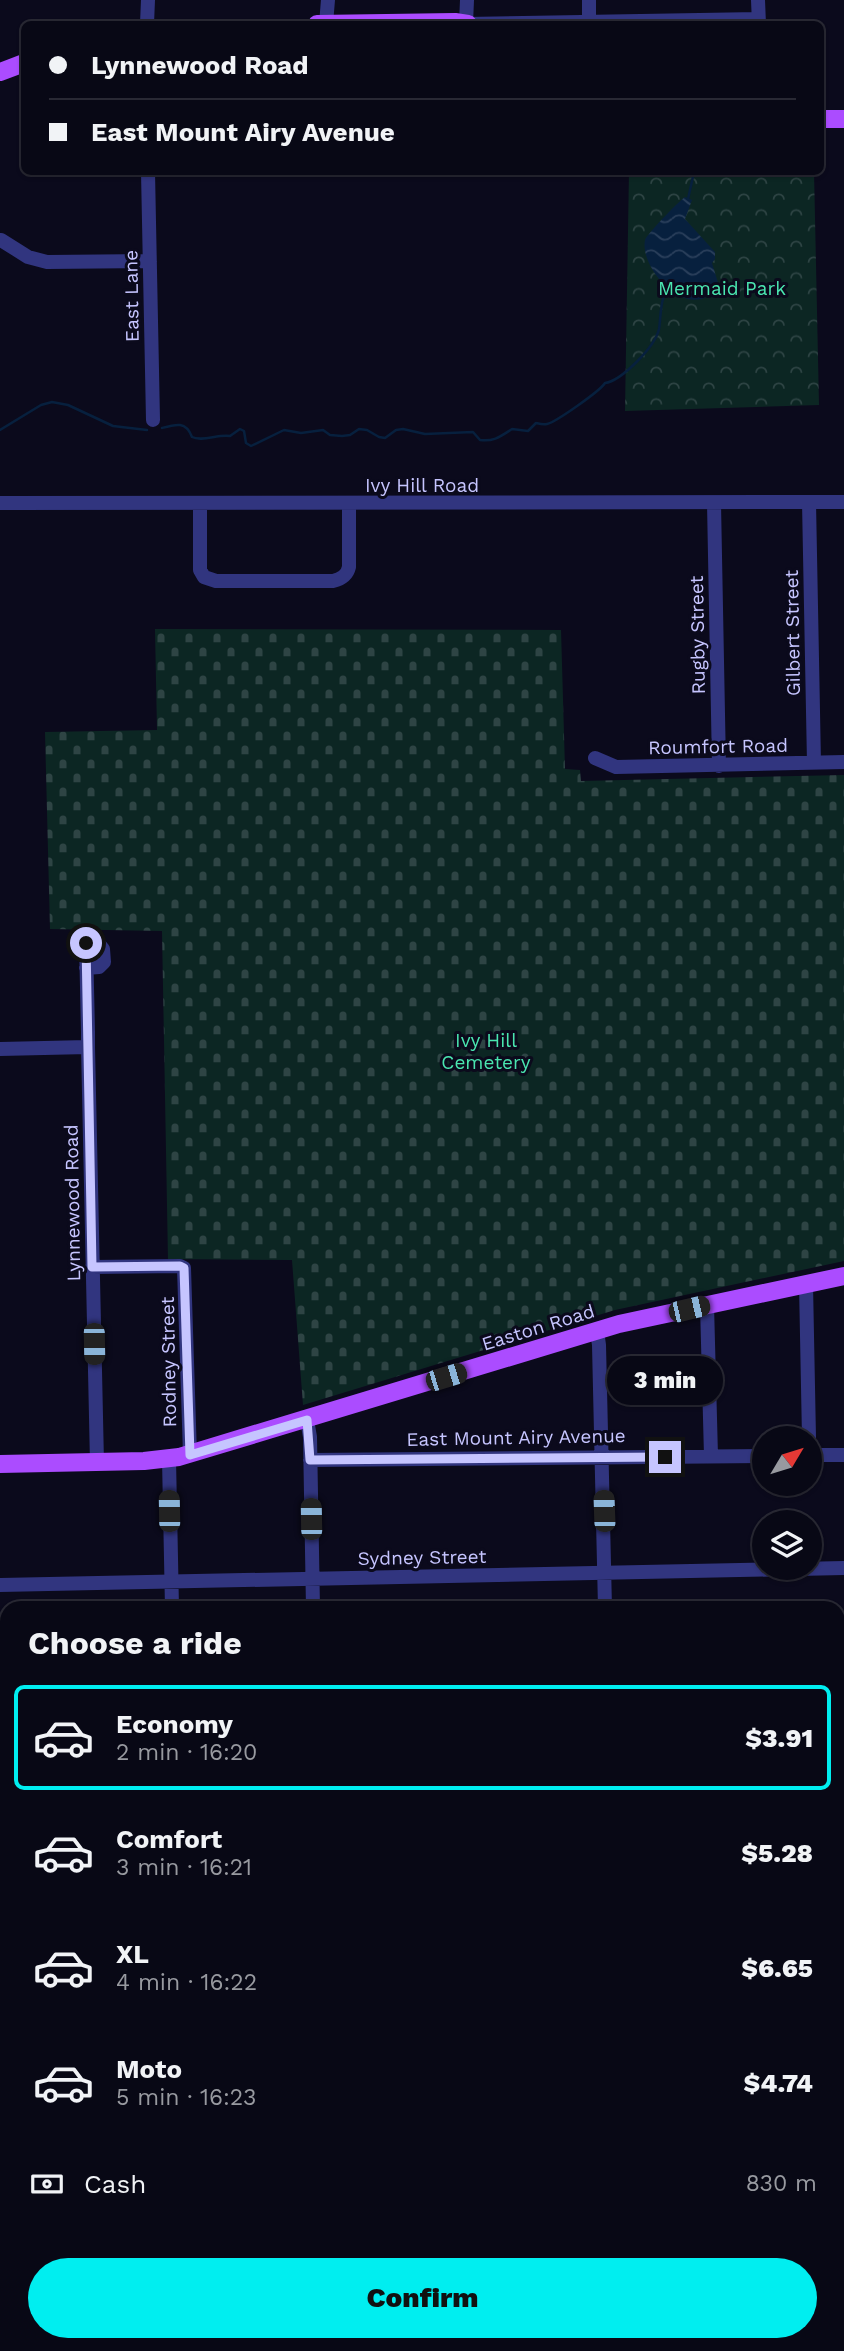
<!DOCTYPE html>
<html lang="en">
<head>
<meta charset="utf-8">
<style>
	:root { --surface:#080815; --page:#161622; --text:#f1f3f6; --muted:#989aa0; --line:#292934; --accent:#00eef0 }
	body { margin:0; font-family:"Work Sans",sans-serif; background:var(--page); color:var(--text); height:100vh; display:flex; flex-direction:column; font-size:26px; white-space:nowrap }
	* { box-sizing:border-box; margin:0 }
	p { font-size:23px; color:var(--muted) }
	.icon { flex:none; width:38px; height:38px; fill:none; stroke:currentColor; stroke-width:2; stroke-linecap:round; stroke-linejoin:round }
	.map { position:relative; flex:1; overflow:hidden }
	.details { position:absolute; left:0px; top:1601px; width:845px; height:751px; display:flex; flex-direction:column; background:var(--surface); border-radius:21px 21px 0 0; box-shadow:0 2px 5px #0004,0 0 0 2px var(--line) }
	.details>* { flex:none }
	.banner { position:absolute; left:21px; top:21px; width:803px; height:154px; border-radius:10px; box-shadow:0 2px 5px #0004,0 0 0 2px var(--line); display:grid; align-content:center; height:154px; padding:0 28px; background:var(--surface) }
	.needle { width:46px; rotate:52deg }
	.buttons { position:absolute; left:752px; top:1426px; display:grid; gap:14px }
	.buttons a { display:grid; place-items:center; width:70px; height:70px; border-radius:50%; background:var(--surface); box-shadow:0 2px 5px #0004,0 0 0 2px var(--line); font-size:35px }
	.end { position:absolute; width:32px; height:32px; margin:-16px; border:9px solid #c6c5ff; background:#111; box-shadow:0 0 0 4px #111 }
	.from { border-radius:50% }
	.bubble { position:absolute; height:49px; border-radius:24px; background:var(--surface); box-shadow:0 2px 5px #0004,0 0 0 2px var(--line); font-size:23px; font-weight:800; line-height:49px; text-align:center }
	.car { position:absolute; width:21px; height:42px; margin:-21px -10px; border-radius:9px; box-shadow:0 0 5px 2px #0007; background:linear-gradient(#222 24%,#8ab4d8 0 40%,#222 0 76%,#8ab4d8 0 86%,#222 0) }
	.banner b { display:flex; align-items:center; gap:24px; height:66px; font-size:26px }
	.banner b+b { border-top:2px solid var(--line) }
	.banner i { width:18px; height:18px; background:var(--text) }
	ul { padding:0; list-style:none }
	li { display:flex; align-items:center; gap:21px; height:105px; margin:0 14px 10px; padding:0 14px; border:4px solid transparent; border-radius:10px }
	li div { flex:1 }
	li b { display:block; font-size:26px }
	li em { font-style:normal; font-weight:800 }
	li.current { border-color:var(--accent) }
	li>.icon { width:63px; height:63px; stroke-width:1.5 }
	h2 { padding:0 28px; font-size:32px; line-height:84px }
	.pay { display:flex; align-items:center; gap:18px; height:77px; padding:0 28px; font-size:26px }
	.pay p { margin-inline-start:auto }
	.action { display:flex; gap:14px; margin-top:auto; padding:14px 28px }
	.action a { flex:1; height:80px; border-radius:42px; background:var(--accent); color:#111; font-size:28px; font-weight:800; line-height:80px; text-align:center }
	.map>svg:first-child { display:block }
	.cemetery { fill:url(#cemetery-stones) }
	.park { fill:url(#park-crowns) }
	.water { fill:url(#water-waves) }
	.lines { fill:none; stroke-linecap:round; stroke-linejoin:round }
	.stream { stroke:#07203e; stroke-width:2.5 }
	.minor { stroke:#31357f; stroke-width:14 }
	.major { stroke:#ab4cff; stroke-width:18 }
	.route { stroke:#c6c5ff; stroke-width:9 }
	.labels { text-anchor:middle; stroke-width:6; stroke-linejoin:round; paint-order:stroke }
	.park-label { font-size:19px; fill:#4ae6b0; stroke:#0b0a1c }
	.street-label { font-size:19px; fill:#c6c5ff; stroke:#0b0a1c }
</style>
</head>
<body>
<div class="map">
<svg width="844" height="2351" viewBox="0 0 844 2351">
	<defs>
		<pattern id="cemetery-stones" width="16" height="16" patternUnits="userSpaceOnUse" patternTransform="scale(1.75)"><rect width="16" height="16" fill="#0c2623"/><path d="M2 7V4a2 2 0 0 1 4 0v3zM10 15v-3a2 2 0 0 1 4 0v3z" fill="#2e4444"/></pattern>
		<pattern id="park-crowns" width="20" height="18" patternUnits="userSpaceOnUse" patternTransform="scale(1.75)"><rect width="20" height="18" fill="#0c2623"/><path d="M2 6a3 3 0 1 1 6 0M12 15a3 3 0 1 1 6 0" fill="none" stroke="#2e4444"/></pattern>
		<pattern id="water-waves" width="16" height="10" patternUnits="userSpaceOnUse" patternTransform="scale(1.75)"><rect width="16" height="10" fill="#07203e"/><path d="M0 5q4-4 8 0t8 0" fill="none" stroke="#2a3f5b"/></pattern>
	</defs>
	<rect width="100%" height="100%" fill="#0b0a1c"/>
	<!-- cemetery -->
	<path class="cemetery" d="M155,629L561,630L565,769L580,770L581,781L844,775V1261L615,1310L303,1405L292,1260L168,1259L162,931L50,929L45,732L157,730Z"/>
	<!-- park -->
	<path class="park" d="M629,172H814L819,405L625,411Z"/>
	<!-- water -->
	<path class="water" d="M685,197L692,200L685,219L715,252V259L712,263L719,286C690,326 639,269 645,240C647,234 679,201 685,197Z"/>
	<g class="lines">
		<!-- stream -->
		<path class="stream" d="M688,199L694,172
			M162,428C176,424 186,421 192,437C202,442 218,434 230,436L240,429L244,431L246,443L251,446L284,430L301,433L323,430L330,435L342,436L350,435L359,429L367,430L379,437L385,438L396,430L403,429L425,434L473,432L480,440C494,442 501,436 512,429L528,431L536,423C540,424 543,425 547,424C556,422 600,391 605,383C621,381 655,347 659,329C661,316 660,297 669,287
			M0,430L41,405L52,402L68,405L113,426L147,430"/>
		<!-- minor -->
		<path class="minor" d="M467,0L466,24L758,19
			M758,0L759,24
			M147,24L148,0
			M326,24L328,0
			M589,24V0
			M148,172L153,420
			M1,240L28,257L47,262L150,261
			M809,502L814,763
			M0,503L844,502
			M714,503L719,766
			M200,504V570L204,577L216,581H333C341,579 347,576 349,567V505
			M595,758L616,767L844,762
			M86,968L99,967L104,962L103,949L99,944L86,943L88,1032V1047L97,1463
			M0,1049L88,1047
			M92,1267L180,1266L184,1268L190,1455
			M806,1284L809,1438
			M707,1305L711,1456
			M597,1331L599,1345L605,1608
			M307,1420L310,1437L313,1608
			M810,1455H844
			M169,1459L172,1608
			M310,1460L765,1456
			M0,1585L844,1568
			M838,1681H844
			M0,1699H7
			M838,1796H844
			M0,1814H7
			M0,1886L7,1918
			M838,1997H844
			M0,2008H7
			M0,2112H7
			M838,2214L844,2213
			M0,2228H7
			M95,2345V2351
			M188,2345V2351
			M503,2345L504,2351
			M621,2345V2351
			M724,2345L725,2351
			M826,2345V2351"/>
		<!-- major -->
		<path class="major" d="M317,24L455,22L468,24
			M0,72L24,63
			M821,119H844
			M0,1464L144,1461L179,1457L619,1324L844,1276"/>
	</g>
	<g class="lines">
		<!-- route -->
		<path class="route" d="M86,943L92,1267L180,1266L184,1268L190,1455L307,1420L310,1460L665,1457"/>
	</g>
	<g class="labels">
		<!-- park labels -->
		<g class="park-label">
			<text x="722" y="295">Mermaid Park</text>
			<text x="486" y="1047">Ivy Hill<tspan x="486" dy="22">Cemetery</tspan></text>
		</g>
		<!-- street labels -->
		<g class="street-label">
			<text transform="translate(131 296) rotate(-91)" y="7">East Lane</text>
			<text x="422" y="492">Ivy Hill Road</text>
			<text transform="translate(792 633) rotate(-91)" y="7">Gilbert Street</text>
			<text transform="translate(697 635) rotate(-91)" y="7">Rugby Street</text>
			<text transform="translate(718 746) rotate(-1)" y="7">Roumfort Road</text>
			<text transform="translate(72 1203) rotate(-91)" y="7">Lynnewood Road</text>
			<text transform="translate(538 1327) rotate(-17)" y="7">Easton Road</text>
			<text transform="translate(168 1362) rotate(-91)" y="7">Rodney Street</text>
			<text transform="translate(516 1437) rotate(-1)" y="7">East Mount Airy Avenue</text>
			<text transform="translate(422 1557) rotate(-1)" y="7">Sydney Street</text>
		</g>
	</g>
</svg>
<div class="buttons">
<a><svg class="needle" viewBox="-14 -14 28 28"><path d="M0-13l5 13h-10z" fill="#e53935"/><path d="M0 13l5-13h-10z" fill="#989aa0"/></svg></a>
<a><svg class="icon" aria-label="layers" viewBox="0 0 24 24"><path d="M12 4l9 5-9 5-9-5zM3 14l9 5 9-5"/></svg></a>
</div>
<i class="end from" style="left:86px;top:943px"></i>
<i class="end" style="left:665px;top:1457px"></i>
<div class="bubble" style="left:607px;top:1356px;width:116px">3 min</div>
<i class="car" style="left:689px;top:1309px;rotate:77deg"></i>
<i class="car" style="left:94px;top:1344px;rotate:179deg"></i>
<i class="car" style="left:446px;top:1377px;rotate:73deg"></i>
<i class="car" style="left:169px;top:1511px;rotate:359deg"></i>
<i class="car" style="left:604px;top:1511px;rotate:358deg"></i>
<i class="car" style="left:311px;top:1519px;rotate:359deg"></i>
<div class="banner">
<b><i class="from"></i>Lynnewood Road</b>
<b><i></i>East Mount Airy Avenue</b>
</div>
<section class="details">
<h2>Choose a ride</h2>
<ul>
<li class="current"><svg class="icon" aria-label="car" viewBox="0 0 24 24"><path d="M5 17H2v-5l4-1 3-4h7l3 4 3 1v5h-3M9 17h6M6 11h13"/><circle cx="7" cy="17" r="2"/><circle cx="17" cy="17" r="2"/></svg><div><b>Economy</b><p>2 min · 16:20</p></div><em>$3.91</em></li>
<li><svg class="icon" aria-label="car" viewBox="0 0 24 24"><path d="M5 17H2v-5l4-1 3-4h7l3 4 3 1v5h-3M9 17h6M6 11h13"/><circle cx="7" cy="17" r="2"/><circle cx="17" cy="17" r="2"/></svg><div><b>Comfort</b><p>3 min · 16:21</p></div><em>$5.28</em></li>
<li><svg class="icon" aria-label="car" viewBox="0 0 24 24"><path d="M5 17H2v-5l4-1 3-4h7l3 4 3 1v5h-3M9 17h6M6 11h13"/><circle cx="7" cy="17" r="2"/><circle cx="17" cy="17" r="2"/></svg><div><b>XL</b><p>4 min · 16:22</p></div><em>$6.65</em></li>
<li><svg class="icon" aria-label="car" viewBox="0 0 24 24"><path d="M5 17H2v-5l4-1 3-4h7l3 4 3 1v5h-3M9 17h6M6 11h13"/><circle cx="7" cy="17" r="2"/><circle cx="17" cy="17" r="2"/></svg><div><b>Moto</b><p>5 min · 16:23</p></div><em>$4.74</em></li>
</ul>
<div class="pay"><svg class="icon" aria-label="cash" viewBox="0 0 24 24"><path d="M3 7h18v10H3z"/><circle cx="12" cy="12" r="2"/></svg>Cash<p>830 m</p></div>
<div class="action"><a>Confirm</a></div>
</section>
</div>
</body>
</html>
